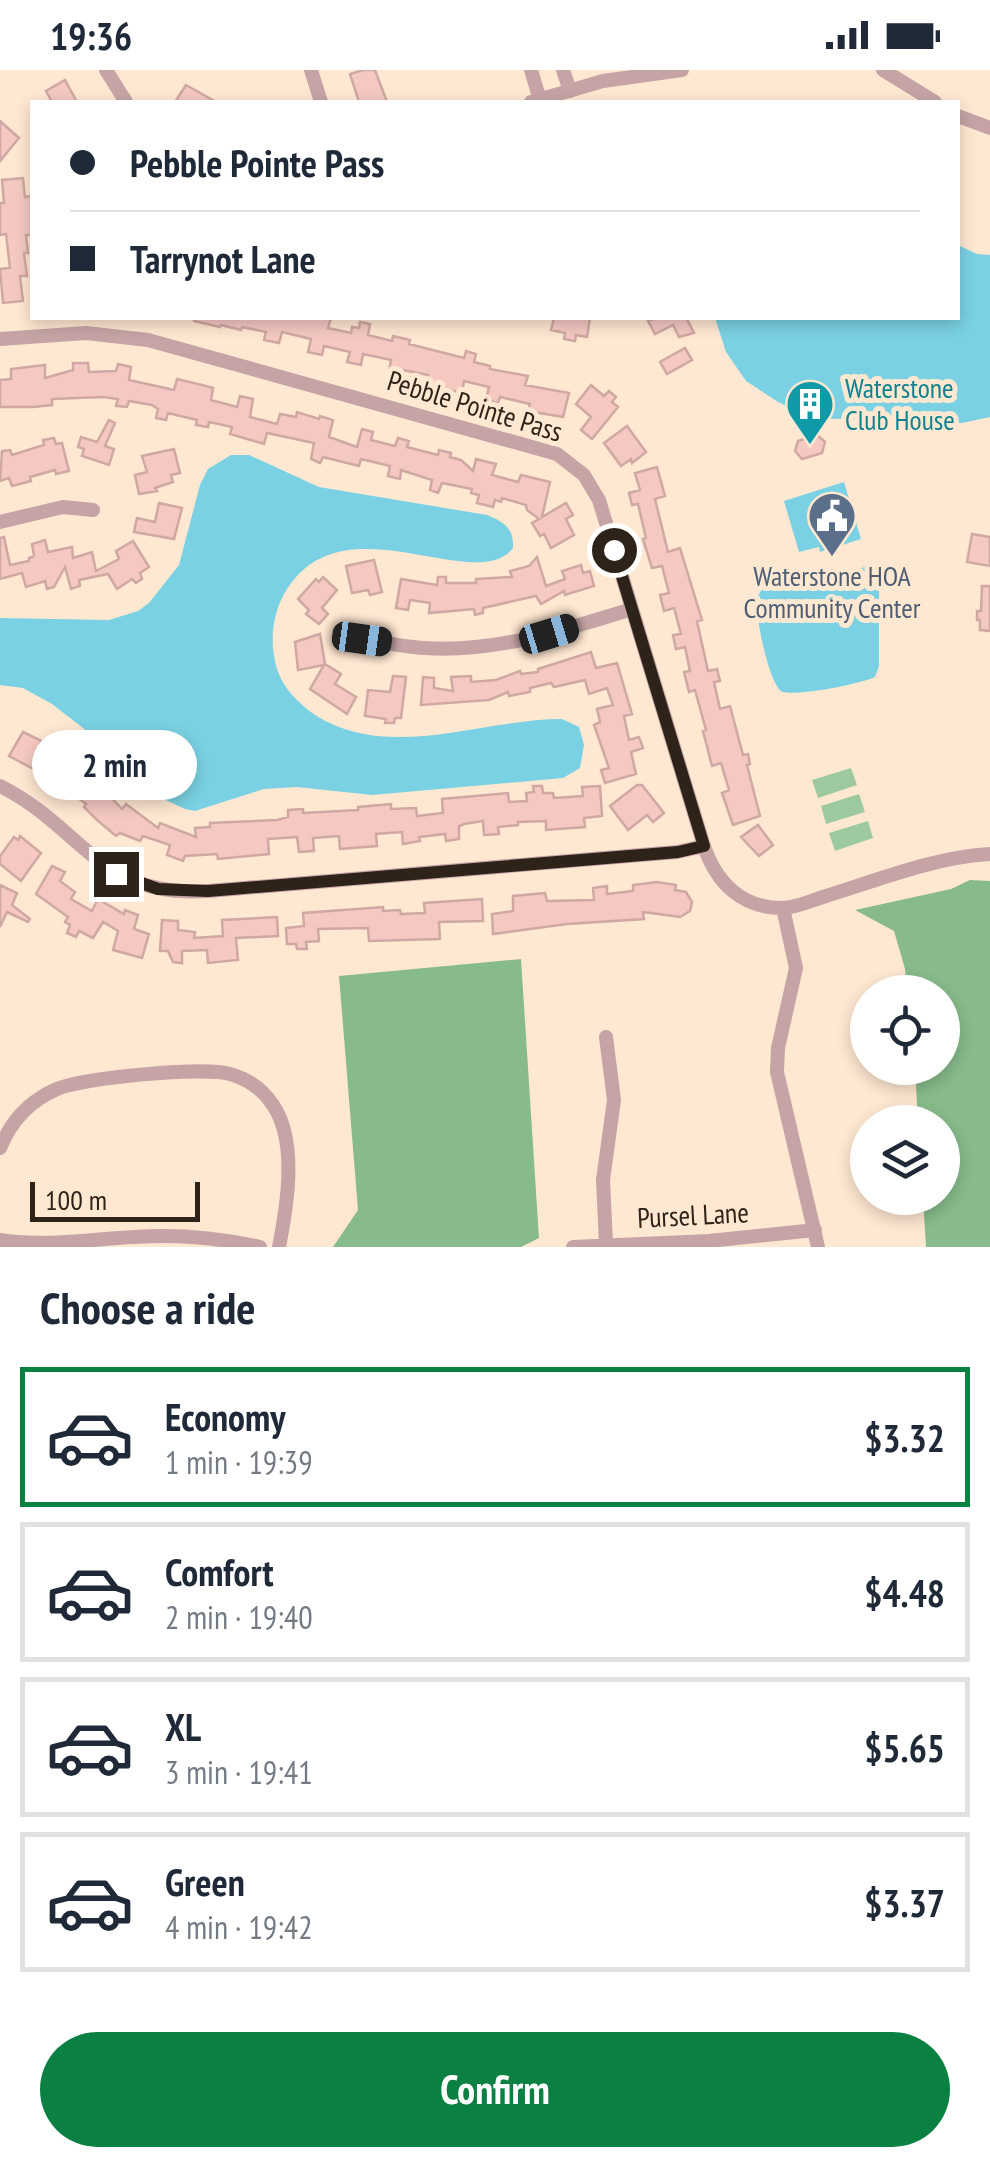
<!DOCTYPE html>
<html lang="en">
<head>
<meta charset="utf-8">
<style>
	:root { --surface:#fff; --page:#f2f2f3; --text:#1f2937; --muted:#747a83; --line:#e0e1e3; --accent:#0b8043 }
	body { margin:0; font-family:"PT Sans Narrow",sans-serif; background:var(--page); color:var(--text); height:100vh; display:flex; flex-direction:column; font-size:38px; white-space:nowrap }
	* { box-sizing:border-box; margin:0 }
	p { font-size:32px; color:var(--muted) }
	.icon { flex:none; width:55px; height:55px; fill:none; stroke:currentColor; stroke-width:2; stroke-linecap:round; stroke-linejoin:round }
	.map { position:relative; height:1177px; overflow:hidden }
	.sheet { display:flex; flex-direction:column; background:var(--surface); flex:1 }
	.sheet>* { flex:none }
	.guide { position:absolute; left:30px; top:30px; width:930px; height:220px; border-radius:0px; box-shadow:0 5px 15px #0003; display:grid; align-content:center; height:220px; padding:0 40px; background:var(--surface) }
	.fabs { position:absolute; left:850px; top:905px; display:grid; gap:20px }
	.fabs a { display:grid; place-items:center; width:110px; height:110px; border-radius:50%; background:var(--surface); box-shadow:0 5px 15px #0003; font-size:50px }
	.scale { position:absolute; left:30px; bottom:25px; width:170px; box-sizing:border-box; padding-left:10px; border:5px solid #2e2319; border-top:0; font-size:28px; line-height:35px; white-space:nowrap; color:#2e2319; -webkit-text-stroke:8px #ffe8d2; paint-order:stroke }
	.end { position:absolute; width:45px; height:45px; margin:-22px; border:12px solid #2e2319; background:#fff; box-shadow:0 0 0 5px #fff }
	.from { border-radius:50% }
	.bubble { position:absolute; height:70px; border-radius:35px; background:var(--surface); box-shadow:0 5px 15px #0003; font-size:32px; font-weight:700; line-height:70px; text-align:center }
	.car { position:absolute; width:30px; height:60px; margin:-30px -15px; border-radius:12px; box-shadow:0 0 8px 2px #0007; background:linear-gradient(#222 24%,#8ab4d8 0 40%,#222 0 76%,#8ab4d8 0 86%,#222 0) }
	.guide b { display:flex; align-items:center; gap:35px; height:95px; font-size:38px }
	.guide b+b { border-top:2px solid var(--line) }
	.guide i { width:25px; height:25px; background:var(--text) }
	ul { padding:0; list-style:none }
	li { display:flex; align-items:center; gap:30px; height:140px; margin:0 20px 15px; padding:0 20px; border:5px solid var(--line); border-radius:0px }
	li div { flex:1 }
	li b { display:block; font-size:38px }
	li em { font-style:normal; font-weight:700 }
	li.on { border-color:var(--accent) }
	li>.icon { width:90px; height:90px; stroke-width:1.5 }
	h2 { padding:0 40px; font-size:45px; line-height:120px }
	.primary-button { display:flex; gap:20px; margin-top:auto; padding:20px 40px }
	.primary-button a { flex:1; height:115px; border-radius:60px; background:var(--accent); color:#fff; font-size:40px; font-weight:700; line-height:115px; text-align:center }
	.status { display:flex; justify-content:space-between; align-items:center; height:70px; padding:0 50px; background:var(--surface); direction:ltr }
	.status svg { height:28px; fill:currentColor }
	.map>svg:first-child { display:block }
	.green { fill:#9cc99f }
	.forest { fill:#87bb8b }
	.water { fill:#7ad1e3 }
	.building { fill:#f5c8c2; stroke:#d0a8a3; stroke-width:2.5 }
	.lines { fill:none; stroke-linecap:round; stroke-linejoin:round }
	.street { stroke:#c6a4a5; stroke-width:14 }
	.route { stroke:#2e2319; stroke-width:12 }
	.labels { text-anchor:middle; stroke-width:10; stroke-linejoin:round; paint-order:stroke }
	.culture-label { font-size:28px; fill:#0d838f; stroke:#ffe8d2; text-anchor:start }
	.street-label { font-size:28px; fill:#2e2319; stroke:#ffe8d2 }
	.service-label { font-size:28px; fill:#4e5e75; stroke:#ffe8d2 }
</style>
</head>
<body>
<div class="status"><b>19:36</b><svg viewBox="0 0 49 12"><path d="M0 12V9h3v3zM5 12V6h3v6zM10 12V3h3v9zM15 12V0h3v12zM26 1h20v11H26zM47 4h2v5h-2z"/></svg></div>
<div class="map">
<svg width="990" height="1177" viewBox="0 0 990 1177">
	<rect width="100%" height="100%" fill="#ffe8d2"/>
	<!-- green -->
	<path class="green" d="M851,698L857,715L818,728L812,710Z
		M859,724L865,742L826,754L821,736Z
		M868,751L873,768L835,781L829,763Z"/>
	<!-- forest -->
	<path class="forest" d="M970,810L990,811V1177H926L923,1128H942V1052H918L915,998H942V922H907L905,899L894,861L855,840L951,819Z
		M521,889L539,1168L521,1177H333L358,1140L339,906Z"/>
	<!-- water -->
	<path class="water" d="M958,175L977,184L990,185V347L962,353L812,348L778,332L746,311L726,282L715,248H958Z
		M231,385H249L319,417L487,445C504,452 514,458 513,478C477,525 351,434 292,512C273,536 268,569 277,599C283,618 299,634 315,645C389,692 482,649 562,649L579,657L584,675L580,698L563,708L372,725L297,717L264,719L195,741L185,739L128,712L83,658L52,634L23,618L0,615V548L109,550L138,541L149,533L179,495L200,415L208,399Z
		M844,412L861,469L820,482L819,477L799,482L784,431Z
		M866,496L874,497L879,504V596L875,607C859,614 800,626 783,622C770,618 756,549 757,535C757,528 760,519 766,515C775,507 798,504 811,506C821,507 829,516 840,513C849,510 857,500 866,496Z"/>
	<!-- building -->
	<path class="building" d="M363,0H375L387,32H359L350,4Z
		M65,10L77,32H52L46,21Z
		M186,15L216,32H175Z
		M0,51L19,68L0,91Z
		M23,108L25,127L32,126V165H26L28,183H24L27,206H20L23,231L3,233L0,199L10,198L6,164L0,165V133H4L2,110Z
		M194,248H331L328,258L351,263L352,257L359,258L360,252L370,254L368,265L392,271L393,266L410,270L409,274L464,288L466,281L476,284L474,292L490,296V299L528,306L525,315L569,323L563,347L528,341L530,334L500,327L498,333L486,330L489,317L464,311L462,323L426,314L428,305L403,300V304L389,301L391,290L363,284L361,295L347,292L350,282L324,276L322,285L308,282L311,269L282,262L279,273L264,270L266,262L242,257L241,260L221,255L220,257L194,251Z
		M554,248H590L587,267L576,265L575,271L564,269L565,263L551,260Z
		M656,248H689L687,249L694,263L679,267L673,255L655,264L648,251Z
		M685,278L692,290L667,304L660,292Z
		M73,293H88L89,302L116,301L118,294L131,297L129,310L174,320L177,309L202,315L213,318L211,330L237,337L240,326L253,329L250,347L277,354L280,344L296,347L297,342L319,349L320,346L333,350L329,367L357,377L362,359L373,362L371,370L395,376L398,368L409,371L407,377L438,385L439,380L451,383L450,387L461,390L473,401L476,389L496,394L492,405L518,412L521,405L550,412L542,447L566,433L573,445L566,449L574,465L551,478L544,464L540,466L532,453L539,449L527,440L526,435L502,428L501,432L495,430L493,437L477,433L479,425L471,423L472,419L442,413L438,423L430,420L432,410L401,400L400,409L388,406L390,396L361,389L359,396L323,387L320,393L311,389L314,373L267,363L264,374L230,364L232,357L209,352L208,357L196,355L197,350L168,343L166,350L156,348L158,339L152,335L129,331L127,337L116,336L118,329L103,327L52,329V335L33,337H0V310L11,309V299L45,295V308L73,300Z
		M591,315L604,326L609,321L616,327L612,332L618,337L592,369L581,360L591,347L576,334Z
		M109,350L115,353L105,376L114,379L109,395L82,386L84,379L78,377L81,367L97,372Z
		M627,356L646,382L632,393L631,389L621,396L604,373Z
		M817,365L825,372L822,383L802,389L795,381L798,371Z
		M54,368L56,374L62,373L69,401L56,404L55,400L30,407L31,411L12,416L9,408L0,411L2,381L10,380L12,385L44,375L43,370Z
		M174,379L180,403L171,405L173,412L155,418L157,421L139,424L135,405L147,402L142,386Z
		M657,397L665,426L655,429L668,482L680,478L702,550L697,551L708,601L717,599L720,611L714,612L720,639L730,636L743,685L748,684L750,694L747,695L760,746L733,755L722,723L729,720L721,693L712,696L703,661L706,660L695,620L689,622L684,602L690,601L685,577L676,579L673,565L681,564L674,538L664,541L660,525L669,523L662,496L652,498L643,469L646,468L638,434L632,435L629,423L640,420L635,403Z
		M159,433L182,438L174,469L134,462L137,448L155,452Z
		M972,464L990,467V496L967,492Z
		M4,467L10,495L29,491V488L34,486L32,474L45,470L48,482L72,477L73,488L92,482L96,501L119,489L116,481L133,471L149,497L140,503L142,509L136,513L132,509L117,519L108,504L79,510L80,516L71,519L65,497L54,517L47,519L45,511L26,517L22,503L0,509V468Z
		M537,487L546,516L565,509L562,501L581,495L583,503L590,501L594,516L565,525L564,521L541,534L536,526L483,538V543L475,545L474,539L429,543L430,533L410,530L408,540L396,538L401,509L437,515L438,507H446V513H476V509L512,507L510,501L529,496Z
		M374,490L382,522L370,525L368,520L352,523L346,496Z
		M323,507L337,520L322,538L328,544L319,554L306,544L309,540L298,529L316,509L319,512Z
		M982,516H990V561L980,560V550H977V541H981Z
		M320,564L325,594L341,604L335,614L356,627L347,644L310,619L324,595L298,600L295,572Z
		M591,582L596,598L617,593L632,644L624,646L629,670L639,667L643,678L631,682L636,704L605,713L601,700L609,698L594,655L600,652L597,639L613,635L607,618L589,624L585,610L554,617L551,613L530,618V622L509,626L508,622L489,630L421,635L423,607L434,608V618L453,621L451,607L471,606V612L496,610L520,601L521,604L538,602V599Z
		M393,606L406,607L401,648H395L394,653H385L386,649L365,646L368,620L390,622Z
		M23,662L50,675L39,702L9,686Z
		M61,688L91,714L95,710L122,739L126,734L158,758L160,753L196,767L195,758L210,757V753L277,750L288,747V740L303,739V743L358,740V737L391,734V739L416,738L417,746L443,743L442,729L508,723L509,732L527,731L526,723L534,722L533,716H542L543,723H553L554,728L583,726L582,717L600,716L602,746L584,748L585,757L546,760V751L518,752V755L498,757L499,764L484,765L483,751L464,754L459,756V769L446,771L445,764L419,767L420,771L403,774L402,762L376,764L377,776L340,779L339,766L313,768L314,781L299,782L297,767L268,769L269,784L218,789L217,784L185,786L183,791L167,785L170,775L143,766L140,771L120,763L116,766L97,750L84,737L86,734L47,704Z
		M637,715H642L664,743L653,752L647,745L628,760L610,736Z
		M758,755L773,775L759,786L741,767Z
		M20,766L41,783L21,811L0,794V786L14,767L18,770Z
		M52,796L65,802L60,811L75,822L71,829L92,841L98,829L124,844L125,840L138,845L134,859L149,864L142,888L113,880L118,861L103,852L93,868L79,861L76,867L67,863L70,855L65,852L68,847L36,824Z
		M657,812L676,815L675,820L686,822L692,832L690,841L680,847L643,842L644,849L567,854L493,864L492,844L513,841V826L545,823L547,831L594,830L593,818L607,816V824L633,821V815Z
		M0,815L17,823L12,835L30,849L28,852L7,842L0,857Z
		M482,829L483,851L439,852L440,869L369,871L368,858L318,859L319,871L306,872L307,879H297L296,874H287L286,858L304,856L303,843L383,837V841L400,840L401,844L425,843L424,833Z
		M277,847L278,866L236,868L238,890L208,893L207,880L182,881V893L173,892L168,881H160L162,850L178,851V860L195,862L194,868L223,866L222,850Z"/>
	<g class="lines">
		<!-- street -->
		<path class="street" d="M106,0L126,32
			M311,0L321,32
			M531,0L540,30
			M563,0L570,21
			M883,0L935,32
			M531,32L603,11L682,0
			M958,46L990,58
			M0,269L86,263L148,270L557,384L584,405L599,430L704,776C716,812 741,838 782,838C797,838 812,830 826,826C878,810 935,787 990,784
			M0,452L63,437L93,440
			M362,569C382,572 403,577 424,578C496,583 564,560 632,539
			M0,716C84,758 98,828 208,821L677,782L704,776
			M783,838L796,898L778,978L777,1002L818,1177
			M606,967L614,1030L603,1110L606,1174
			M0,1078C11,1051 29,1031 57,1019C82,1008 204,996 230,1004C248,1009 263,1020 273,1035C298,1072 287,1136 279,1177
			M0,1170C43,1177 90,1169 134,1167C176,1164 219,1168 260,1177
			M573,1177L709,1171L815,1160"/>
	</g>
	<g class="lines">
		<!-- route -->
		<path class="route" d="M116,804L158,819L208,821L678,782L704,776L614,480"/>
	</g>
	<!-- icons -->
	<defs>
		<g id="building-pin" transform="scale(2.5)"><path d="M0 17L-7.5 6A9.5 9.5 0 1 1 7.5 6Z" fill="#0f9aa8" stroke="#ffe8d2"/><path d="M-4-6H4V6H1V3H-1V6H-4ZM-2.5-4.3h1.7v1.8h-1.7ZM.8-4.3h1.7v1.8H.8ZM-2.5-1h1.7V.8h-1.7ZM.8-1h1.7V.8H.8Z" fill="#fff"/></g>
		<g id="civic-pin" transform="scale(2.5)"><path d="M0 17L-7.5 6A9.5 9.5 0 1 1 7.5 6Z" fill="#5c6f8a" stroke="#ffe8d2"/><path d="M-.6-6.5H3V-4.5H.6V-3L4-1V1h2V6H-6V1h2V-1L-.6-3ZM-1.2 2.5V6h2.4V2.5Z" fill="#fff"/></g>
	</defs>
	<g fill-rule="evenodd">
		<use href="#building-pin" x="810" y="334"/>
		<use href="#civic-pin" x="832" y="446"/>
	</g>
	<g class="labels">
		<!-- culture labels -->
		<g class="culture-label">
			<text x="845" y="328">Waterstone<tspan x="845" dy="32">Club House</tspan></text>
		</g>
		<!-- street labels -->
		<g class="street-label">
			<text transform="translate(475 336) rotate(17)" y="10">Pebble Pointe Pass</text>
			<text transform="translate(693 1145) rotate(-3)" y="10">Pursel Lane</text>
		</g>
		<!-- service labels -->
		<g class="service-label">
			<text x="832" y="516">Waterstone HOA<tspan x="832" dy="32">Community Center</tspan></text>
		</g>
	</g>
</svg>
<div class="fabs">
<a><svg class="icon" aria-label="locate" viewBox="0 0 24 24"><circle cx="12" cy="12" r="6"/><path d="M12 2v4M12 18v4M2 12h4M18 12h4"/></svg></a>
<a><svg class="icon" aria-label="layers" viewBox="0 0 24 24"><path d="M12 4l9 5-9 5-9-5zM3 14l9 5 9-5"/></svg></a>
</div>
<div class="scale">100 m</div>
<i class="end from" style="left:614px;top:480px"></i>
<i class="end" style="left:116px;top:804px"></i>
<div class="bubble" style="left:32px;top:660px;width:165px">2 min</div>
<i class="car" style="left:549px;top:564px;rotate:73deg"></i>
<i class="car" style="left:362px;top:569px;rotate:98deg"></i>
<div class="guide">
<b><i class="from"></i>Pebble Pointe Pass</b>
<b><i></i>Tarrynot Lane</b>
</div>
</div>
<section class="sheet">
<h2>Choose a ride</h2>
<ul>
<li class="on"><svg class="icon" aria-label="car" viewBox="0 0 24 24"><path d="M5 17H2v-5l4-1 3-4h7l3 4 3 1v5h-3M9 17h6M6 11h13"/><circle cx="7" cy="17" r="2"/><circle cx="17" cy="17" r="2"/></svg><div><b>Economy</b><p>1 min · 19:39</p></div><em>$3.32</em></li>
<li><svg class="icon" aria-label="car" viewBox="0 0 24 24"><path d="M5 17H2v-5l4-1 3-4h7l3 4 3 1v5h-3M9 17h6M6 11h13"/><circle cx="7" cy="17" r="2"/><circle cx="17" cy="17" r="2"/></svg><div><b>Comfort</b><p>2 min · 19:40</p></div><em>$4.48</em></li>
<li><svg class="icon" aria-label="car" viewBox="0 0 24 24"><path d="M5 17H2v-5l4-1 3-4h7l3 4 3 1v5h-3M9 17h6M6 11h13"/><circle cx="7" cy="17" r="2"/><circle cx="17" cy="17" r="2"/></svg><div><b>XL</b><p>3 min · 19:41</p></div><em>$5.65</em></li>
<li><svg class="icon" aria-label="car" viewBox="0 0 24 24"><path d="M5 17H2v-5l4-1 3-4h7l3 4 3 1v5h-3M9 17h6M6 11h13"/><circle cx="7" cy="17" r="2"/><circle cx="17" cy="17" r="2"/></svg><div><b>Green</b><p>4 min · 19:42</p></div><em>$3.37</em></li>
</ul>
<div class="primary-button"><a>Confirm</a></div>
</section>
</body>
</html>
